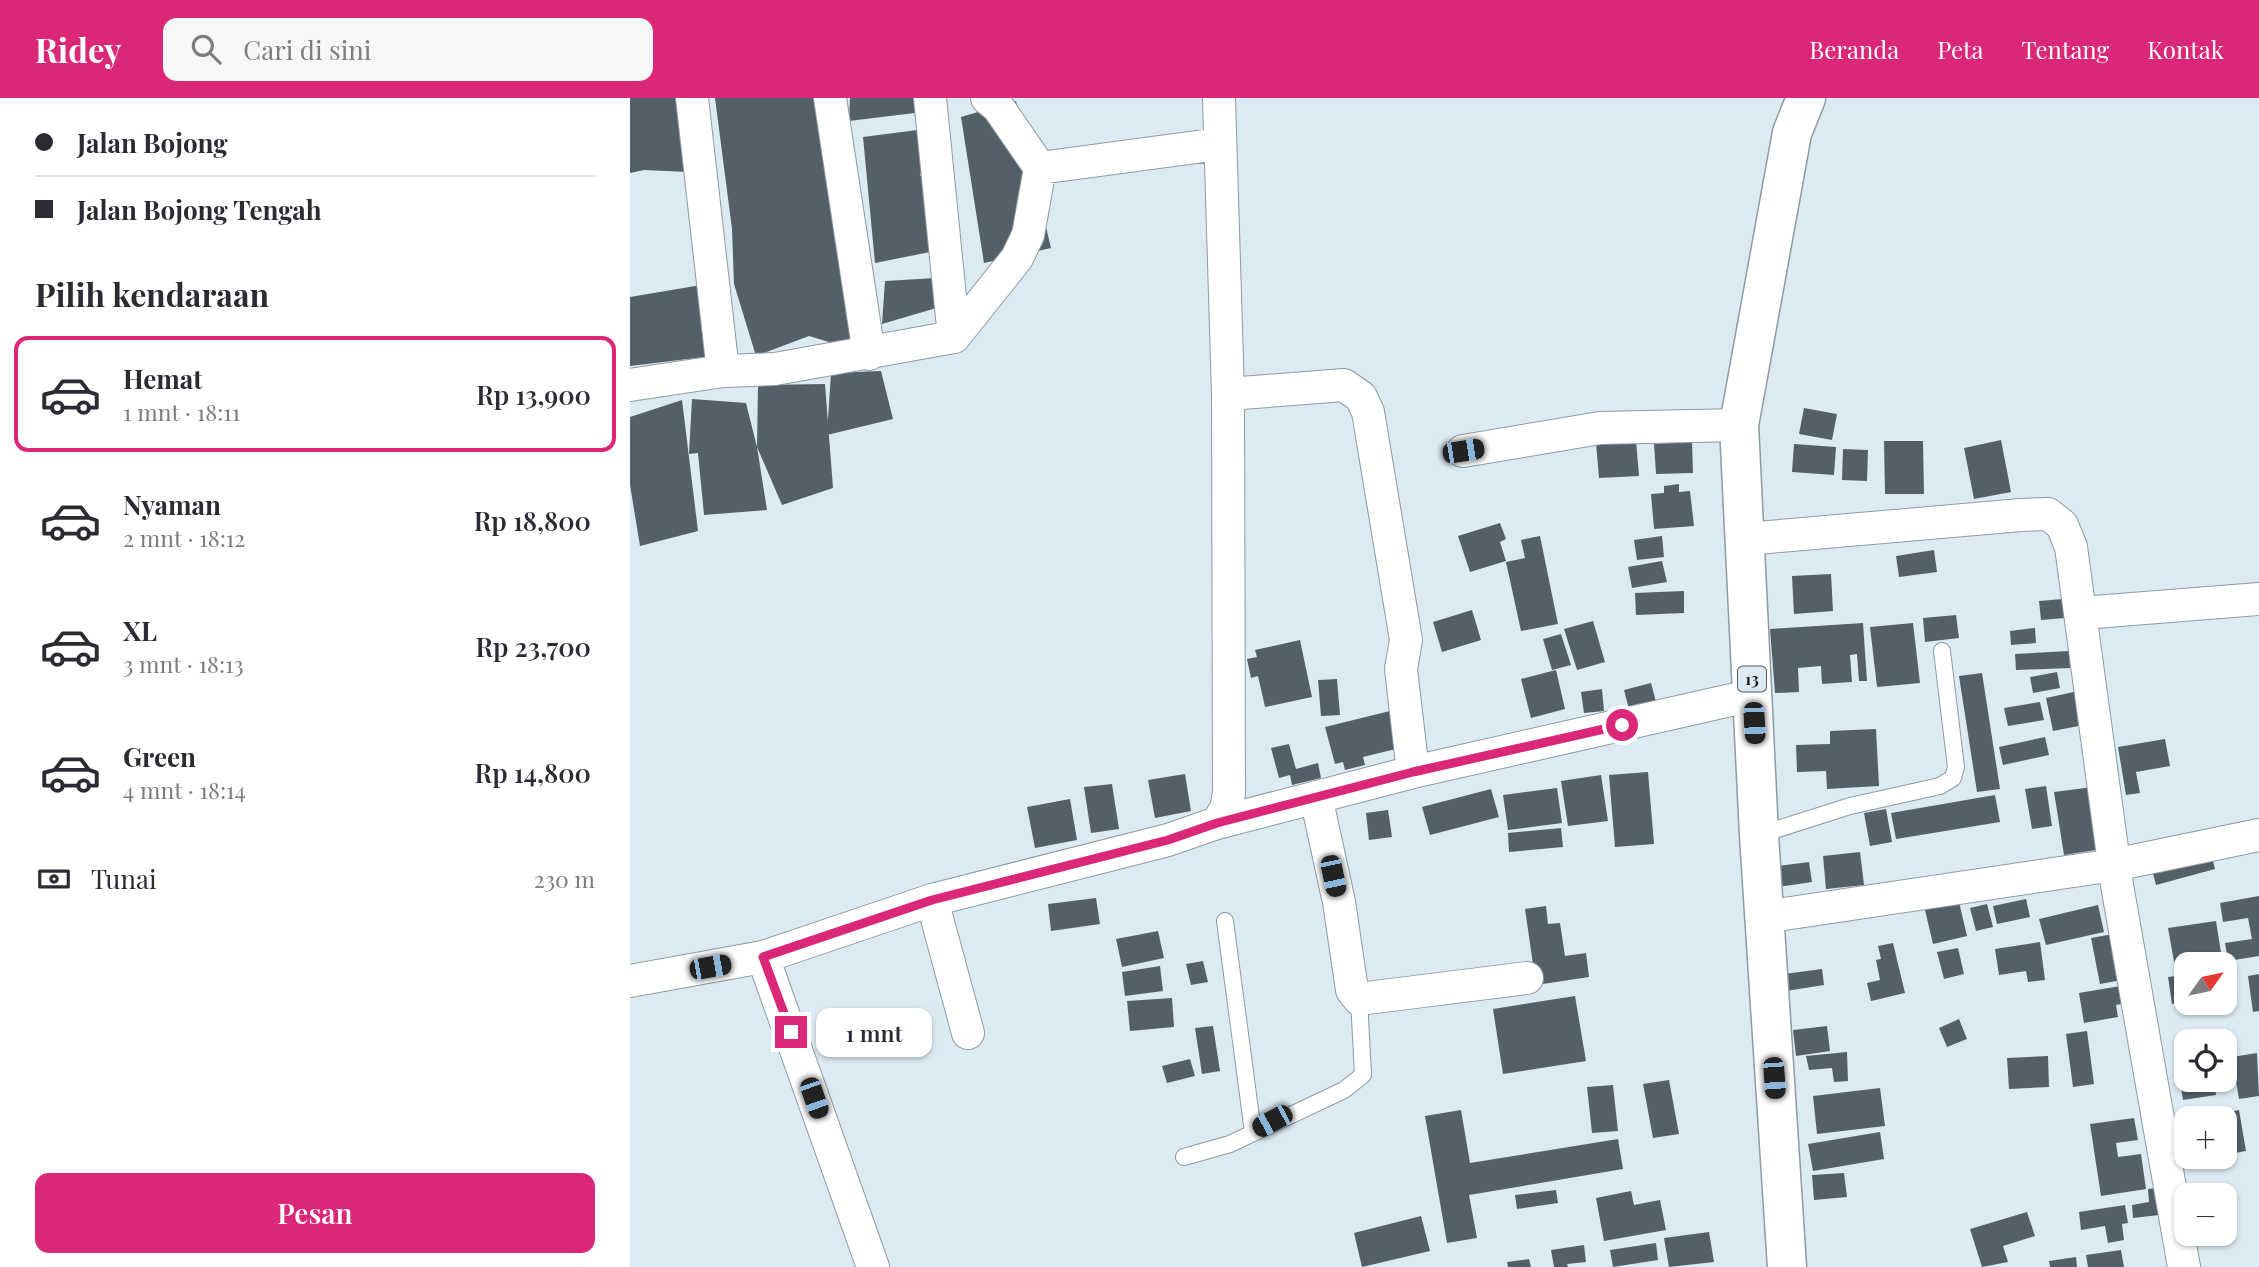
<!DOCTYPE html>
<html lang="id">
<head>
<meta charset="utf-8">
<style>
	:root { --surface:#fff; --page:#f7f7f7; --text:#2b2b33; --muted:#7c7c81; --line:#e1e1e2; --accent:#db2777 }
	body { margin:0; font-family:"Playfair Display",serif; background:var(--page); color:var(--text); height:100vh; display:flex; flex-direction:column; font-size:26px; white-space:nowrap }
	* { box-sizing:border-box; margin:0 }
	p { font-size:23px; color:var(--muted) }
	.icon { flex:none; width:38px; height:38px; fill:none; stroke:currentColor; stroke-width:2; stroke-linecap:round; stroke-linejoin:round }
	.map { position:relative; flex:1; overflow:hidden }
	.details { display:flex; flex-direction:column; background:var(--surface); width:630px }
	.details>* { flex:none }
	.hud { display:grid; align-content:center; height:154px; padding:0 35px; background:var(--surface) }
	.needle { width:46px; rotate:57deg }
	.controls { position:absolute; left:1544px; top:854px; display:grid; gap:14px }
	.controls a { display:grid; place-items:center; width:63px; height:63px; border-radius:14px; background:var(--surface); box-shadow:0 2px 5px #0004; font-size:35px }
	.end { position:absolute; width:32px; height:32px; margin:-16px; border:9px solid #db2777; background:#fff; box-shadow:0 0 0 4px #fff }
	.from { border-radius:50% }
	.bubble { position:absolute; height:49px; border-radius:14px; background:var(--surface); box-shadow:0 2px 5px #0004; font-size:23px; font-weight:600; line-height:49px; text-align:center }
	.car { position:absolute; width:21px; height:42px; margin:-21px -10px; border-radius:9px; box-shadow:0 0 5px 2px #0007; background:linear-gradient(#222 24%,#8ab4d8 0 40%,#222 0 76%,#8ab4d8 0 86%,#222 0) }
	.hud b { display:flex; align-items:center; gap:24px; height:66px; font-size:26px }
	.hud b+b { border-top:2px solid var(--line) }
	.hud i { width:18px; height:18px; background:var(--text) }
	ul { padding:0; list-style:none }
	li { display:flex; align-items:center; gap:21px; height:116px; margin:0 14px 10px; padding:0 21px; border:4px solid transparent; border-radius:14px }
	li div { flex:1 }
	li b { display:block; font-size:26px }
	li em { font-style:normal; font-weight:600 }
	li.selected { border-color:var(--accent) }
	li>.icon { width:63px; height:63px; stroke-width:1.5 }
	h2 { padding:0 35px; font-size:32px; line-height:84px }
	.pay { display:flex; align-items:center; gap:18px; height:77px; padding:0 35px; font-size:26px }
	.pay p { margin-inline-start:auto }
	.button { display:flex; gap:14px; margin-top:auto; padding:14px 35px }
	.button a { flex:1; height:80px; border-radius:14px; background:var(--accent); color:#fff; font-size:28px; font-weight:600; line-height:80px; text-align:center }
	header { display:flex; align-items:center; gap:42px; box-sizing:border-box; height:98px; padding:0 35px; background:var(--accent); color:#fff }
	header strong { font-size:33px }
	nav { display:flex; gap:38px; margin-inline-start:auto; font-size:24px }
	.search { width:490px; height:63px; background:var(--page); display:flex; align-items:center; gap:18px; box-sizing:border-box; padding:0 24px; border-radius:14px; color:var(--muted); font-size:26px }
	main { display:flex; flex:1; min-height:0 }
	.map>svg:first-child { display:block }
	.building { fill:#536067 }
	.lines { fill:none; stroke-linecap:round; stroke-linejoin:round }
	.lane-casing { stroke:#8d9ba2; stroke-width:18 }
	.street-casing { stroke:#8d9ba2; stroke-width:34 }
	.highway-casing { stroke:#8d9ba2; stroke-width:41 }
	.lane { stroke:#fff; stroke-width:16 }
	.street { stroke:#fff; stroke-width:32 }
	.highway { stroke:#fff; stroke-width:38 }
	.route { stroke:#db2777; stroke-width:9 }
	.labels { text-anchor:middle; stroke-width:7; stroke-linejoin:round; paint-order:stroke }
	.shield { fill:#dcebf3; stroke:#4f575c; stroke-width:2 }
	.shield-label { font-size:16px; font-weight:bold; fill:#13181b }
</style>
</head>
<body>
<header>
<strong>Ridey</strong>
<div class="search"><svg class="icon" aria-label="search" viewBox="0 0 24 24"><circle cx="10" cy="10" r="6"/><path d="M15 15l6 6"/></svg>Cari di sini</div>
<nav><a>Beranda</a><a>Peta</a><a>Tentang</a><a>Kontak</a></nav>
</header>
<main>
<section class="details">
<div class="hud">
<b><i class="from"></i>Jalan Bojong</b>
<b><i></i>Jalan Bojong Tengah</b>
</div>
<h2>Pilih kendaraan</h2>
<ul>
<li class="selected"><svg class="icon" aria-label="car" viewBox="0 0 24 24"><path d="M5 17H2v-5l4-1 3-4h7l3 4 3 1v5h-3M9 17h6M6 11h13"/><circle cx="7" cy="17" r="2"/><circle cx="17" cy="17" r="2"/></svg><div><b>Hemat</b><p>1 mnt · 18:11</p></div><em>Rp 13,900</em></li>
<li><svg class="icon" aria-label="car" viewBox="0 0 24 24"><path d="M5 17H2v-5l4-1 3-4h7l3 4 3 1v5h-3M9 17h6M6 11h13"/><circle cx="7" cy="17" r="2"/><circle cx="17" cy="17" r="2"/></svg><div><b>Nyaman</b><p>2 mnt · 18:12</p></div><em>Rp 18,800</em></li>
<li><svg class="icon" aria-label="car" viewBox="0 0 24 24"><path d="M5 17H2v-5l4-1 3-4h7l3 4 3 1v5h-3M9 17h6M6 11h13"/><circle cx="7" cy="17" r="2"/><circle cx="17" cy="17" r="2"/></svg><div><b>XL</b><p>3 mnt · 18:13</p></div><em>Rp 23,700</em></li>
<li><svg class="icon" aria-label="car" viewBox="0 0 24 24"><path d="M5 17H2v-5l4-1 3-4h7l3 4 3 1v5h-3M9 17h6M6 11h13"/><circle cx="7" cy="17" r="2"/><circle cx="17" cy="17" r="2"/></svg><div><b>Green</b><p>4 mnt · 18:14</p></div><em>Rp 14,800</em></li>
</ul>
<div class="pay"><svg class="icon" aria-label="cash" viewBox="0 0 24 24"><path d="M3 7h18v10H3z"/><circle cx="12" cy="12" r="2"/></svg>Tunai<p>230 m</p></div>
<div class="button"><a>Pesan</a></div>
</section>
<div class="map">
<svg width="1629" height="1169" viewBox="0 0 1629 1169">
	<rect width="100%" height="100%" fill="#dcebf3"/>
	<!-- building -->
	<path class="building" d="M0,0H49L58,74L14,72L0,75Z
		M85,0H193L239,256L179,238L126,258L104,186L102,131Z
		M220,0H300L301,13L219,23Z
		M386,3L421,150L354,165L331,19Z
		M303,30L307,74L290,76L315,151L245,165L233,39Z
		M306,180L313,208L252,226L255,183Z
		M83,185L91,257L0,268V199Z
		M251,273L263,321L197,337L201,275Z
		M195,286L203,390L152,407L127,349L137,412L74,417L68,355L59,356L62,301L116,305L127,349L128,287Z
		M52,302L68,433L10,448L0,387V319Z
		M1174,310L1207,316L1202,342L1169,336Z
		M1006,342L1009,378L969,380L966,345Z
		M1371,342L1381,394L1344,401L1334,350Z
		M1254,343H1293L1294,396H1255Z
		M1062,344L1063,375L1026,376L1024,346Z
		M1164,346L1206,349L1204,377L1162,374Z
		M1213,351L1238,352L1237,383L1212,382Z
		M1049,386V394L1060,393L1064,428L1024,431L1021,396L1034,395V388Z
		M870,425L876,441L870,444L876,463L840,474L828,438Z
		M910,438L928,526L891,533L876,464L895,460L891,442Z
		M1032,438L1034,459L1007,462L1004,442Z
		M1304,452L1307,474L1269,479L1266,458Z
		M1032,463L1037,484L1002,490L998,469Z
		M1201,476L1203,513L1164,516L1162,478Z
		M1054,493V515L1006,517L1005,495Z
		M1433,501L1435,520L1411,522L1409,503Z
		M842,512L851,542L812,554L803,524Z
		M1326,517L1329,540L1295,544L1293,520Z
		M963,523L975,564L947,572L934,531Z
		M1233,525L1237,583H1229L1227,556L1220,557L1222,584L1192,586L1191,568L1168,570L1169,594L1145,595L1140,531Z
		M1283,525L1290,585L1247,589L1240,529Z
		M1405,530L1406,545L1381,547L1380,533Z
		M931,536L941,567L922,572L913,541Z
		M670,542L682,599L635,609L628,578L621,580L617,561L627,559L625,552Z
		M1439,553L1440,570L1386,572L1385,556Z
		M926,572L935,611L901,620L891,581Z
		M1427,574L1430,590L1403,595L1400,579Z
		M1352,575L1370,691L1347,694L1329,578Z
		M707,581L710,617L691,618L688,582Z
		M1021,585L1026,604L999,611L994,592Z
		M972,591L974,613L954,615L951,594Z
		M1448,593L1454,627L1423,633L1416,600Z
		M1410,604L1414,622L1378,628L1374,610Z
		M760,613L770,650L733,659L735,667L715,672L713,664L705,666L695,629Z
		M1246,631L1249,688L1197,691L1196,673L1167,674L1166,647L1200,646V633Z
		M1415,639L1419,657L1373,667L1369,649Z
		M1535,641L1540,668L1506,674L1510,695L1496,697L1488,649Z
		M659,646L666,671L688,665L691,680L662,687L660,677L649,680L641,650Z
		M1018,674L1024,746L985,749L979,677Z
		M555,676L561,713L525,720L518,682Z
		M971,677L978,723L938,728L931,683Z
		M482,686L489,731L461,735L454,689Z
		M1416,688L1422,728L1402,731L1395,691Z
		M1463,689L1472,751L1434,757L1424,694Z
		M927,690L932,725L878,732L873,697Z
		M861,691L869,719L800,737L792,709Z
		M1365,697L1370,724L1266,741L1261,715Z
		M440,701L447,742L405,750L397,709Z
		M1256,711L1262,744L1240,748L1234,715Z
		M758,712L762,739L739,742L736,715Z
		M931,730L933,749L879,754L878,735Z
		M1580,752L1585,771L1526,787L1521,768Z
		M1230,754L1234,787L1196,791L1193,758Z
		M1179,764L1182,784L1142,790L1139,769Z
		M1629,798V858L1598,863L1595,845L1622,841L1618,820L1593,824L1590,805Z
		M466,800L470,826L421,833L418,806Z
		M1396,801L1400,819L1367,826L1363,808Z
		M1329,804L1337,838L1303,846L1295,812Z
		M1357,806L1363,829L1346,833L1340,810Z
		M1468,807L1474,834L1416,847L1409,821Z
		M916,808L918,826L930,825L935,858L956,855L959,879L906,887L895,811Z
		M1586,823L1592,861L1545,869L1538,830Z
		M528,833L534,860L492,869L486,841Z
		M1483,836L1502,880L1470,886L1461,840Z
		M1410,844L1415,882L1398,884L1396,873L1369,877L1365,851Z
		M1263,845L1275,895L1241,903L1237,885L1250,882L1246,862L1251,861L1248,848Z
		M1328,850L1334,876L1314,881L1307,854Z
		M573,863L578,884L561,887L556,866Z
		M530,868L533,893L495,898L492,874Z
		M1192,871L1194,887L1156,893L1154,876Z
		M1629,876V913L1623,914L1618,878Z
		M1556,877V904L1542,906L1538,879Z
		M1502,886L1505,903L1486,907L1488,919L1454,925L1449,895Z
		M945,898L956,963L873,976L863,911Z
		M542,900L544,929L500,933L497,903Z
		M1329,921L1337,941L1317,949L1309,930Z
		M583,928L590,973L572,976L565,930Z
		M1197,928L1200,953L1166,958L1163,932Z
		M1457,933L1464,986L1443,989L1436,936Z
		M1556,952V982H1584L1586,997L1553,1002L1545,954Z
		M1217,954L1218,983L1204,984L1202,970L1179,972L1176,958Z
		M1627,955L1629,998L1609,1001L1602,959Z
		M1418,958L1419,989L1379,991L1377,960Z
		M560,961L565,978L537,985L532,968Z
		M1039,982L1049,1036L1023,1040L1013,986Z
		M983,987L988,1033L962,1035L957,989Z
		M1250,990L1255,1028L1187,1036L1183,998Z
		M831,1012L840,1065L988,1041L993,1071L839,1097L847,1140L817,1145L795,1018Z
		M1609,1012L1616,1053L1594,1057V1020L1571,1019Z
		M1504,1020L1508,1042L1486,1045L1488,1059L1511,1056L1516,1091L1471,1098L1460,1026Z
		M1250,1034L1254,1061L1183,1073L1178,1046Z
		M1214,1075L1217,1099L1184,1102L1182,1077Z
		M1534,1089L1538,1116L1503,1120L1502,1107L1519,1104L1518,1091Z
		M926,1092L928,1105L887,1111L885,1097Z
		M1001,1093L1004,1107L1030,1102L1036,1132L974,1143L966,1100Z
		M1495,1107L1498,1125L1492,1126L1494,1142L1478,1145L1475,1128L1451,1132L1449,1114Z
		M1397,1114L1405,1138L1373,1148L1378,1164L1352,1169L1340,1131Z
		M791,1118L800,1153L732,1169L724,1135Z
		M1079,1134L1084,1164L1039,1169L1034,1140Z
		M1026,1145L1028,1162L983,1169L980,1152Z
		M954,1147L956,1164L937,1166L938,1169H924L921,1152Z
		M1491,1152L1494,1169H1458L1456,1157Z
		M1446,1159L1447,1169H1420L1419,1163Z
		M899,1161L901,1169H878L877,1164Z"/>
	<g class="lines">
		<!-- lane casing -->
		<g class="lane-casing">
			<path id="lane" d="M1129,737L1220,708L1310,688L1323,680L1326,669L1312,553
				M595,823L623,1034
				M554,1059L600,1046L714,992L733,977L729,901"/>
		</g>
		<!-- street casing -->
		<g class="street-casing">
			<path id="street" d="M62,0L93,273
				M200,0L239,256
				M300,0L324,239
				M357,0L368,9L410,70L589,46
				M0,287L93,273L145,271L324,239L387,160L398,137L410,70
				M598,296L714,287L731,299L738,314L776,542L771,571L783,674
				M833,353L970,330L1109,327
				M1115,441L1391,417L1418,416L1432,427L1441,449L1487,787L1554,1169
				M1452,515L1629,501
				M686,699L709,804L722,892L729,901L897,880
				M587,725L596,711L599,695L598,296L589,0
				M302,802L338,935
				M1134,819L1484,767L1629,737
				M133,859L243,1169
				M0,883L133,859L302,802L538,742L587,725L783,674L1123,597"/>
		</g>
		<!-- highway casing -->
		<g class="highway-casing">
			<path id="highway" d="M1157,1169L1129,737L1109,327L1162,35L1176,0"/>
		</g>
		<!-- lane -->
		<use href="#lane" class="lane"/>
		<!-- street -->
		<use href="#street" class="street"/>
		<!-- highway -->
		<use href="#highway" class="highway"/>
	</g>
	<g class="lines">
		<!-- route -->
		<path class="route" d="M161,934L133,859L302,802L538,742L587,725L783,674L992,627"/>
	</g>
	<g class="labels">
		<!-- shield labels -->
		<rect class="shield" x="1108" y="568.5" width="28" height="25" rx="5"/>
		<g class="shield-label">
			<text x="1122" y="587">13</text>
		</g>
	</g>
</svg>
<div class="controls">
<a><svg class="needle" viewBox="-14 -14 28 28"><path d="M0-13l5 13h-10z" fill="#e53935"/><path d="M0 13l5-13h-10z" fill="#7c7c81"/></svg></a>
<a><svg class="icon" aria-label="locate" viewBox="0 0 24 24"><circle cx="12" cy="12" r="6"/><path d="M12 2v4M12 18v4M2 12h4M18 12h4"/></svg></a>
<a>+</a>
<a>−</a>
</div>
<i class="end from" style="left:992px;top:627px"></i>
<i class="end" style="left:161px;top:934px"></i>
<div class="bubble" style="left:186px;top:910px;width:116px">1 mnt</div>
<i class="car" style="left:833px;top:353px;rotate:81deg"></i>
<i class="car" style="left:1124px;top:625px;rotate:177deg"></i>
<i class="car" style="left:703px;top:778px;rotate:168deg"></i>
<i class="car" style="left:80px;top:869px;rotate:80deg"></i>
<i class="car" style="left:1144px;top:980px;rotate:176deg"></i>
<i class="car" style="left:184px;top:1000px;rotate:161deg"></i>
<i class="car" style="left:642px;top:1023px;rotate:242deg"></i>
</div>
</main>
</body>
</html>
